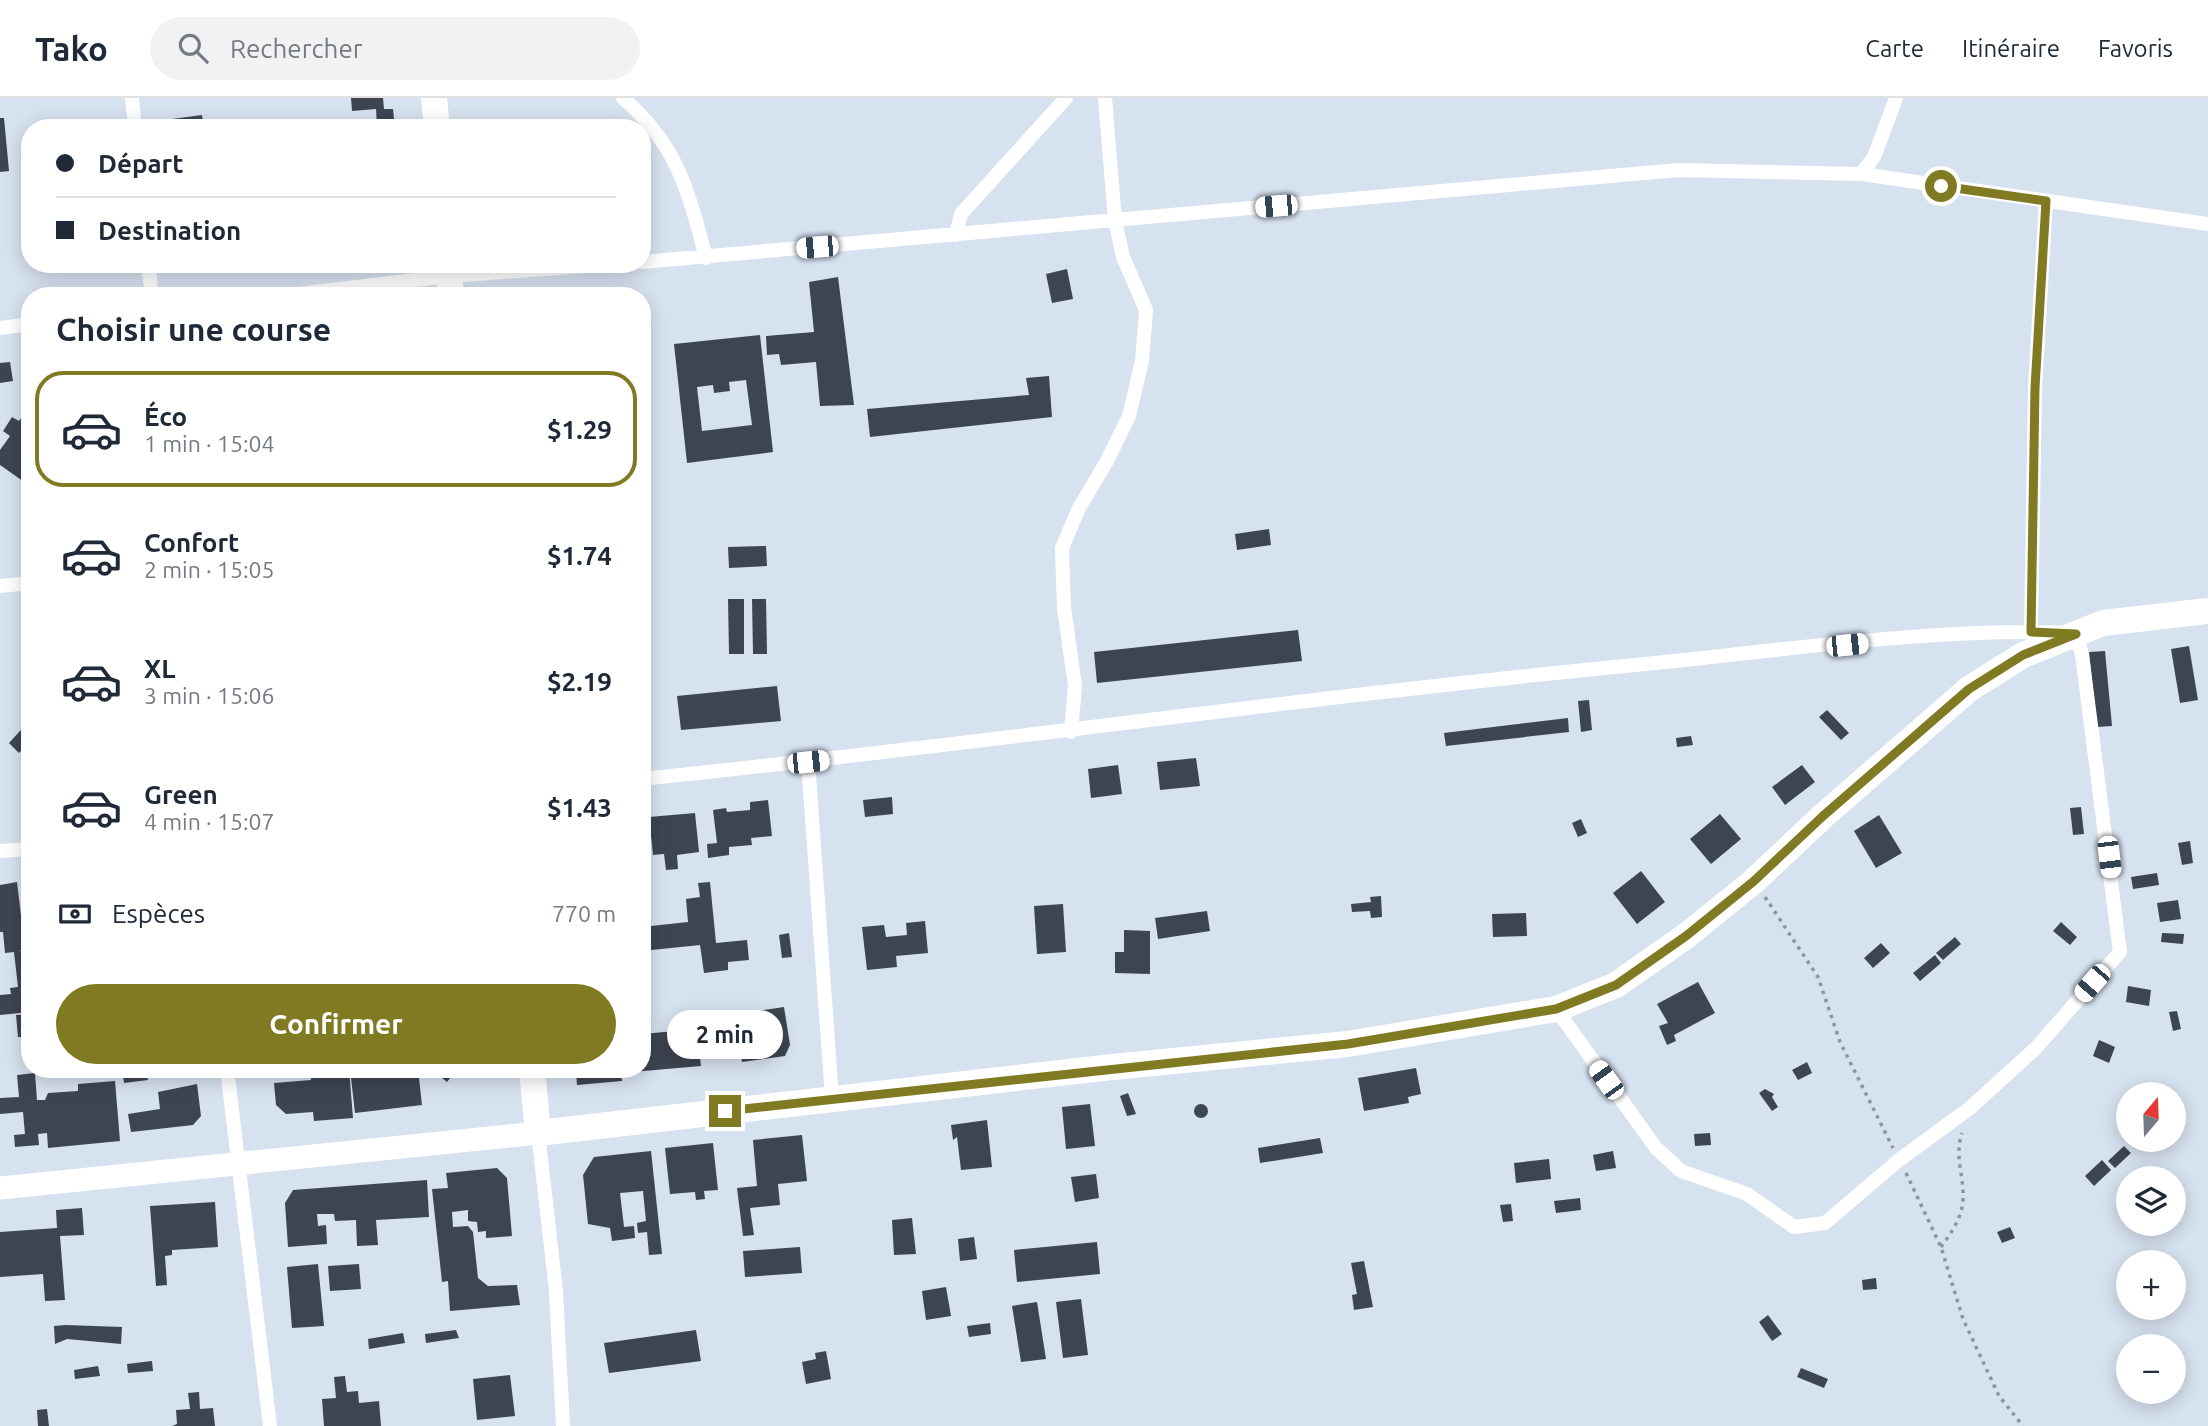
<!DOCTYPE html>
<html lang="fr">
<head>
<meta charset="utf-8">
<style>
	:root { --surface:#fff; --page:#f2f2f3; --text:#1f2937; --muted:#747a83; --line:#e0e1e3; --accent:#807b22 }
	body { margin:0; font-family:Ubuntu,sans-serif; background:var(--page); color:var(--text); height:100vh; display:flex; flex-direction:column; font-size:26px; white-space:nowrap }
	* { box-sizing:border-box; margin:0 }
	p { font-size:23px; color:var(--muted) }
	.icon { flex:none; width:38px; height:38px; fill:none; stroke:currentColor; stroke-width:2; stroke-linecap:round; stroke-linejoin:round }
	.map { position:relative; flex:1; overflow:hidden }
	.sheet { position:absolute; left:21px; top:189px; width:630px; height:791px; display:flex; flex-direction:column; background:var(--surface); border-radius:28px; box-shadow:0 4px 18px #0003 }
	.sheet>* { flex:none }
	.top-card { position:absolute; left:21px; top:21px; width:630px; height:154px; border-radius:28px; box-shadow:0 4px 18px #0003; display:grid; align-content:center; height:154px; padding:0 35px; background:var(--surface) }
	.needle { width:46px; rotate:19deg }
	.controls { position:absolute; left:2116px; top:984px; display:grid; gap:14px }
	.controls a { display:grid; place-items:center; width:70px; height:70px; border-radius:50%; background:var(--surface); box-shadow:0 4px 18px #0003; font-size:35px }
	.end { position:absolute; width:32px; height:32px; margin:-16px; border:9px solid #807b22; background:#fff; box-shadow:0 0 0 4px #fff }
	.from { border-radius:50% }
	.bubble { position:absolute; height:49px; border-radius:24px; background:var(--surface); box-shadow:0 4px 18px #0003; font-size:23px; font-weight:600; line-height:49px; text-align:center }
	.car { position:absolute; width:21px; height:42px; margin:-21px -10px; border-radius:9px; box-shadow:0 0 5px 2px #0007; background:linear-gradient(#fff 24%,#345 0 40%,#fff 0 76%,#345 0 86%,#fff 0) }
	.top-card b { display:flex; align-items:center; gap:24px; height:66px; font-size:26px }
	.top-card b+b { border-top:2px solid var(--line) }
	.top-card i { width:18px; height:18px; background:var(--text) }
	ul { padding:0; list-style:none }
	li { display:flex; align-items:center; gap:21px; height:116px; margin:0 14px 10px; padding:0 21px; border:4px solid transparent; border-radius:28px }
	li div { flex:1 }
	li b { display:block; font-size:26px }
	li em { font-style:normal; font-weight:600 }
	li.current { border-color:var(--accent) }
	li>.icon { width:63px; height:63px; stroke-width:1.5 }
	h2 { padding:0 35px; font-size:32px; line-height:84px }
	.pay { display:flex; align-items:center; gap:18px; height:77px; padding:0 35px; font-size:26px }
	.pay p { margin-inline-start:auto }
	.cta { display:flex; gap:14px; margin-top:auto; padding:14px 35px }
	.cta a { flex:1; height:80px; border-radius:42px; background:var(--accent); color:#fff; font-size:28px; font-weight:600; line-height:80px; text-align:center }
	header { display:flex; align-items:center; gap:42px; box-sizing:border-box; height:98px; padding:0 35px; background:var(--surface); border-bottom:2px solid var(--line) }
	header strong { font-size:33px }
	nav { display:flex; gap:38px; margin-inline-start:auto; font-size:24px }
	.search { width:490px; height:63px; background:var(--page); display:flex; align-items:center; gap:18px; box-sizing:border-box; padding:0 24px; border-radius:38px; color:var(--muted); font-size:26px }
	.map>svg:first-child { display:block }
	.building { fill:#3d4551; fill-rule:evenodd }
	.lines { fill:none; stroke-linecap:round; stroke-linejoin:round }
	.path { stroke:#8d95a0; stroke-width:3.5; stroke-dasharray:3.5 5; stroke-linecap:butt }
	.street { stroke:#fff; stroke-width:14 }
	.primary { stroke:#fff; stroke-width:23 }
	.highway { stroke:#fff; stroke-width:26 }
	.route { stroke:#807b22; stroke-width:9 }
</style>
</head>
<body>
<header>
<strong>Tako</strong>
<div class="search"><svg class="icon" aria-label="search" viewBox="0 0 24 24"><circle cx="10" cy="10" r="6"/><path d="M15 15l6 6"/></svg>Rechercher</div>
<nav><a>Carte</a><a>Itinéraire</a><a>Favoris</a></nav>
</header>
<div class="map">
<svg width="2208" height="1328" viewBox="0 0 2208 1328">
	<rect width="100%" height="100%" fill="#d7e2f0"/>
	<!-- building -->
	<path class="building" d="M351,0H383L384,11H393L395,30H377L376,11L352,13Z
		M202,17L204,30H174L172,21Z
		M0,20H4L9,73L0,74Z
		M1067,171L1073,201L1052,205L1046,176Z
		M838,179L854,307L820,308L816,264L781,267L779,256L767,257L766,238L814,234L809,184Z
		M760,237L773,354L687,365L674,246ZM746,282L752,327L702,333L697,289L713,287L714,295L730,293L729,284Z
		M10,264L13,283L0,285V265Z
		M1049,278L1052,319L870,339L867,311L1029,297L1026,280Z
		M25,314L30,317V388L0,367V352L10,338L3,333L12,319L19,323Z
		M1269,431L1271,447L1237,452L1235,436Z
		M766,448L767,468L729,470L728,449Z
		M728,501H744V556H729Z
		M752,501H766L767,556H753Z
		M1298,532L1302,563L1097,585L1094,554Z
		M2189,548L2198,602L2180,605L2171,551Z
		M2105,553L2112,628L2097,629L2089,554Z
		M777,588L781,623L681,632L677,598Z
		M1589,602L1592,632L1581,634L1578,603Z
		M1827,612L1849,635L1841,642L1819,619Z
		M1568,620L1569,634L1446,648L1444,635Z
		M30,622V643L19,655L9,645Z
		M1691,638L1693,647L1677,649L1676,640Z
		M1196,660L1200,688L1160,692L1157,664Z
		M1118,667L1122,696L1091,700L1088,671Z
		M1802,667L1815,684L1785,707L1772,689Z
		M892,699L893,716L865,719L863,702Z
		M768,702L772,738L751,740L752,747L729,749V757L708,760L707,746L717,745L713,712L726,710L727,714L750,712V704Z
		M2081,709L2084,736L2073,737L2070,710Z
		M695,715L699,754L677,757L678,771L666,772L664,756L653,757L649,719Z
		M1720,716L1741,741L1711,766L1690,741Z
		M1879,717L1902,755L1876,770L1854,733Z
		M1581,721L1587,735L1578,739L1572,725Z
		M2190,743L2193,765L2182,767L2178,745Z
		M1641,773L1665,804L1637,826L1613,795Z
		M2157,775L2159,787L2133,791L2131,779Z
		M17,784L25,851L18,853L27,852L30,914L0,917V897L11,896L10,890L18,889L14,854L5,855L3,834H0V787Z
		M710,784L716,845L747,842L749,862L728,864V872L704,875L700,847L642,853V829L688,824L686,801L700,799L698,785Z
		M1381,798L1382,819L1371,820L1370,813L1352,814L1351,806L1371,804L1370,799Z
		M2178,802L2181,821L2160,824L2157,805Z
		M1063,806L1066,854L1037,856L1034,808Z
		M1207,813L1210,833L1158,841L1155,820Z
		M1526,815L1527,838L1493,839L1492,816Z
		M925,823L928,855L896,858L897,869L867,872L862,829L884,827L886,839L907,837L906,825Z
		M2061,824L2077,839L2070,847L2053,833Z
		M1124,832L1150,833V876L1115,875V854H1124Z
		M789,835L792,859L782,860L779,837Z
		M2162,835L2184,836L2183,846L2161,844Z
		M1955,839L1961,846L1943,862L1936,855Z
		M1881,845L1890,855L1873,870L1864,860Z
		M1935,857L1941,865L1920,883L1913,875Z
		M1698,884L1715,915L1674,937L1676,943L1667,947L1659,928L1668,925L1657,906Z
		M2128,888L2151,892L2149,908L2126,904Z
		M784,909L790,947L785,958L742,964L735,916Z
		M2177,913L2181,931L2173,933L2169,914Z
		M30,916V939H18L16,917Z
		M698,931L699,938H707L708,950L699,951L701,968L621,975L622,983L577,987L576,974L562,975L561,971H642V936Z
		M2099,942L2115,949L2109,965L2093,958Z
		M1807,964L1812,975L1798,982L1792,972Z
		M1416,970L1421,996L1408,999L1409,1005L1364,1013L1358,980Z
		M122,971H146L148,982L124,985Z
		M349,971L353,1020L314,1023L313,1014L286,1016L276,1007L274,985L311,982L310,974Z
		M350,971H418L422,1007L355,1015Z
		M431,971H457L447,984Z
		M35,975L37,1002H45L48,995L78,993V986L115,983L120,1043L48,1050L47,1035L38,1036L39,1047L15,1049L14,1037L25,1036L23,1014L0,1016V1000L19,999L17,977Z
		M197,986L201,1018L193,1027L131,1034L128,1016L160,1011L158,994Z
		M1765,991L1774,996L1772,999L1778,1009L1772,1013L1759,995Z
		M1128,995L1136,1016L1127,1018L1120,998Z
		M1090,1006L1095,1048L1066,1051L1062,1009Z
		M1194 1013a7 7 0 1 1 14 0a7 7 0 1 1-14 0Z
		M987,1022L992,1069L961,1072L957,1039L953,1042L951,1027Z
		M1710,1035L1711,1047L1695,1048L1694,1036Z
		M802,1037L807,1083L778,1086L780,1107L750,1110L754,1137L743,1138L737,1090L757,1088L753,1042Z
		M1320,1040L1323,1055L1260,1065L1258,1050Z
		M713,1045L718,1092L704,1093L705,1101L696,1102L695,1094L670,1096L665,1050Z
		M2124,1048L2131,1055L2115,1070L2108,1063Z
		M651,1053L662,1156L649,1157L647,1134L638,1135L637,1125L646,1123L643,1093L620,1095L624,1129L634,1128L635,1140L612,1143L610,1130L588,1126L583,1077L594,1059Z
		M1613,1053L1616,1070L1596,1073L1593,1057Z
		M1549,1061L1551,1081L1516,1085L1514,1065Z
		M2102,1062L2111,1072L2094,1088L2085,1078Z
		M497,1070L507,1080L512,1138L486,1140V1133L478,1134L477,1124L468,1123V1112L452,1114L453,1129L468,1128L473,1134L478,1180L488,1188L517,1187L520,1207L450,1213L448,1183L442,1184L432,1091L448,1090L446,1075Z
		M1096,1076L1099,1100L1075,1104L1071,1079Z
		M427,1082L429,1119L376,1122L378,1147L357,1148L356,1122L335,1123L334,1116H317L318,1128L326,1127L327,1146L288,1149L285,1105L293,1092Z
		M1580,1100L1581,1112L1556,1115L1554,1103Z
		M215,1104L218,1149L172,1152V1157L165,1158L167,1187L156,1188L150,1108Z
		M1511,1106L1513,1123L1503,1124L1500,1107Z
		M82,1110L84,1137L60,1138L65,1202L45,1203L43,1176L0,1179V1134L57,1130L56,1112Z
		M912,1120L916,1156L894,1157L892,1122Z
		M2010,1129L2015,1140L2002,1145L1997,1134Z
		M974,1139L977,1161L960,1163L958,1141Z
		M1097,1144L1100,1176L1017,1184L1014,1152Z
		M800,1149L802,1175L745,1179L743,1153Z
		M1364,1163L1373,1209L1354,1212L1352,1197L1357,1196L1351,1165Z
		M318,1166L324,1228L292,1230L287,1169Z
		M359,1166L361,1191L330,1193L328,1168Z
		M1876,1180L1877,1191L1863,1192L1862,1182Z
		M946,1189L951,1218L926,1222L922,1193Z
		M1081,1201L1088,1257L1063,1260L1056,1204Z
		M1037,1204L1046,1261L1021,1264L1012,1208Z
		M1768,1217L1782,1236L1772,1243L1759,1224Z
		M990,1225L991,1236L969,1239L967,1228Z
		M66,1227L122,1229L121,1246L67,1241L55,1246L54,1228Z
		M456,1232L459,1240L426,1245L425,1236Z
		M696,1232L701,1263L609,1275L604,1245Z
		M403,1235L405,1245L369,1251L368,1241Z
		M826,1253L831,1281L806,1286L802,1264L816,1261L815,1255Z
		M152,1263L153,1273L128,1275L127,1266Z
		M98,1268L100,1278L75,1281L74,1272Z
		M1801,1270L1828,1281L1824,1290L1797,1279Z
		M510,1277L515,1318L477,1322L473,1281Z
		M345,1278L347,1294L358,1293L359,1305L379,1303L381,1328H324L322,1301L336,1300L334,1279Z
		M199,1294L200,1311L213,1310L215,1328H172L177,1326L176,1312L190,1311L188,1295Z
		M47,1311L49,1328H38L37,1312Z"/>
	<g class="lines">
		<!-- path -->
		<path class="path" d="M1765,799L1818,879L1840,944L1893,1050
			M1906,1075L1941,1149L1963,1221L1999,1298L2023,1328
			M1941,1149C1951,1135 1963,1119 1963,1100C1964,1077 1954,1059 1962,1035"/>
		<!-- street -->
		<path class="street" d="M132,0L135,30
			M623,0C678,48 688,92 706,160
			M1861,76L1874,59L1896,0
			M956,137L961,116L1066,0
			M642,164L1678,72L1861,76L2208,126
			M148,166L152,198
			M281,198L449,178L611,166
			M0,230L30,226
			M0,488L30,485
			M2031,534L2035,290L2046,103
			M1071,634L1075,588L1064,510L1062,450L1079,410L1107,363L1129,318L1142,263L1146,212L1123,159L1115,122L1105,0
			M808,664L832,1000
			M642,681C974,647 1304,599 1635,567C1781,553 1930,529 2076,535L2082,557L2120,854L2036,950L1970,1010L1899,1062L1825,1125L1794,1129L1747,1096L1681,1073L1656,1050L1556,911
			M0,753L30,751
			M227,971L270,1328
			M538,1035L556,1193L563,1328"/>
		<!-- primary -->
		<path class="primary" d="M0,1090L538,1035"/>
		<!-- highway -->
		<path class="highway" d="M434,0L437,30
			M448,166L451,198
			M532,971L538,1035L1112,969L1348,946L1556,911L1616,887L1686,838L1754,783L1823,718L1969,591L2023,557L2103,525L2208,513"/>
	</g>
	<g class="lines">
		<!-- route -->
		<path class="route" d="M725,1013L1348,946L1556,911L1616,887L1686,838L1754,783L1823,718L1969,591L2023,557L2076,536L2031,534L2035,290L2046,103L1941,88"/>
	</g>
</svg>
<div class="controls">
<a><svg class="needle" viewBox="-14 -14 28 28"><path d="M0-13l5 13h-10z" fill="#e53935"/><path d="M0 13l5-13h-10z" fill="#747a83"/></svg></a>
<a><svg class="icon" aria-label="layers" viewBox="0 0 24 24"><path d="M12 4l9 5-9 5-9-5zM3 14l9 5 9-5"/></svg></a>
<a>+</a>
<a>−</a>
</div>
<i class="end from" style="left:1941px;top:88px"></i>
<i class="end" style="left:725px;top:1013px"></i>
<div class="bubble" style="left:667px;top:912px;width:116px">2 min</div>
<i class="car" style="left:1276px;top:108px;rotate:265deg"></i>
<i class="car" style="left:817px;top:149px;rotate:265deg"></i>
<i class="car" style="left:1847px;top:547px;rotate:84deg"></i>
<i class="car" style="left:808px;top:664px;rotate:84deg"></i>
<i class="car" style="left:2109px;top:759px;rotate:173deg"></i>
<i class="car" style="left:2092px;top:885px;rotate:221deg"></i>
<i class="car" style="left:1606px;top:982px;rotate:324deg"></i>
<div class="top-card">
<b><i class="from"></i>Départ</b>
<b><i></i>Destination</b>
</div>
<section class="sheet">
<h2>Choisir une course</h2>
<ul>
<li class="current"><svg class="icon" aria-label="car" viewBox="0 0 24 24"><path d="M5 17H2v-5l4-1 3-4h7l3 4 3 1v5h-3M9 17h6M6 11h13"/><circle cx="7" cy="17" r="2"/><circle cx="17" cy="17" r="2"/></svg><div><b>Éco</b><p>1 min · 15:04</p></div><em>$1.29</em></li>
<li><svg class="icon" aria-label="car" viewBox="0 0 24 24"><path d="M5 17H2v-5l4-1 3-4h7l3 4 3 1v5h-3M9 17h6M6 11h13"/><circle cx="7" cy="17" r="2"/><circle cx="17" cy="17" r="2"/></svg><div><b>Confort</b><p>2 min · 15:05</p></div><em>$1.74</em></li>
<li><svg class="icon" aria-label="car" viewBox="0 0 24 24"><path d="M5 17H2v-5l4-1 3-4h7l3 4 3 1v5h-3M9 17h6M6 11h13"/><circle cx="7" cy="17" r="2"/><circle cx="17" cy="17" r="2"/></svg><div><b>XL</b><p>3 min · 15:06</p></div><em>$2.19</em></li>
<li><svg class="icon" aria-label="car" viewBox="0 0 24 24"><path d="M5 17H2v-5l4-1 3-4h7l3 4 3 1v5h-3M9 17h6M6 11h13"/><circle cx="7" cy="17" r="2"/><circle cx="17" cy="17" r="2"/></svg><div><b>Green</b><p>4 min · 15:07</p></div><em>$1.43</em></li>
</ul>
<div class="pay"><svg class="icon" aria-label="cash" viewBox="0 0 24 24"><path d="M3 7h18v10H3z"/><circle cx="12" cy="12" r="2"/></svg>Espèces<p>770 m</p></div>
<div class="cta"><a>Confirmer</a></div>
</section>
</div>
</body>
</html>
